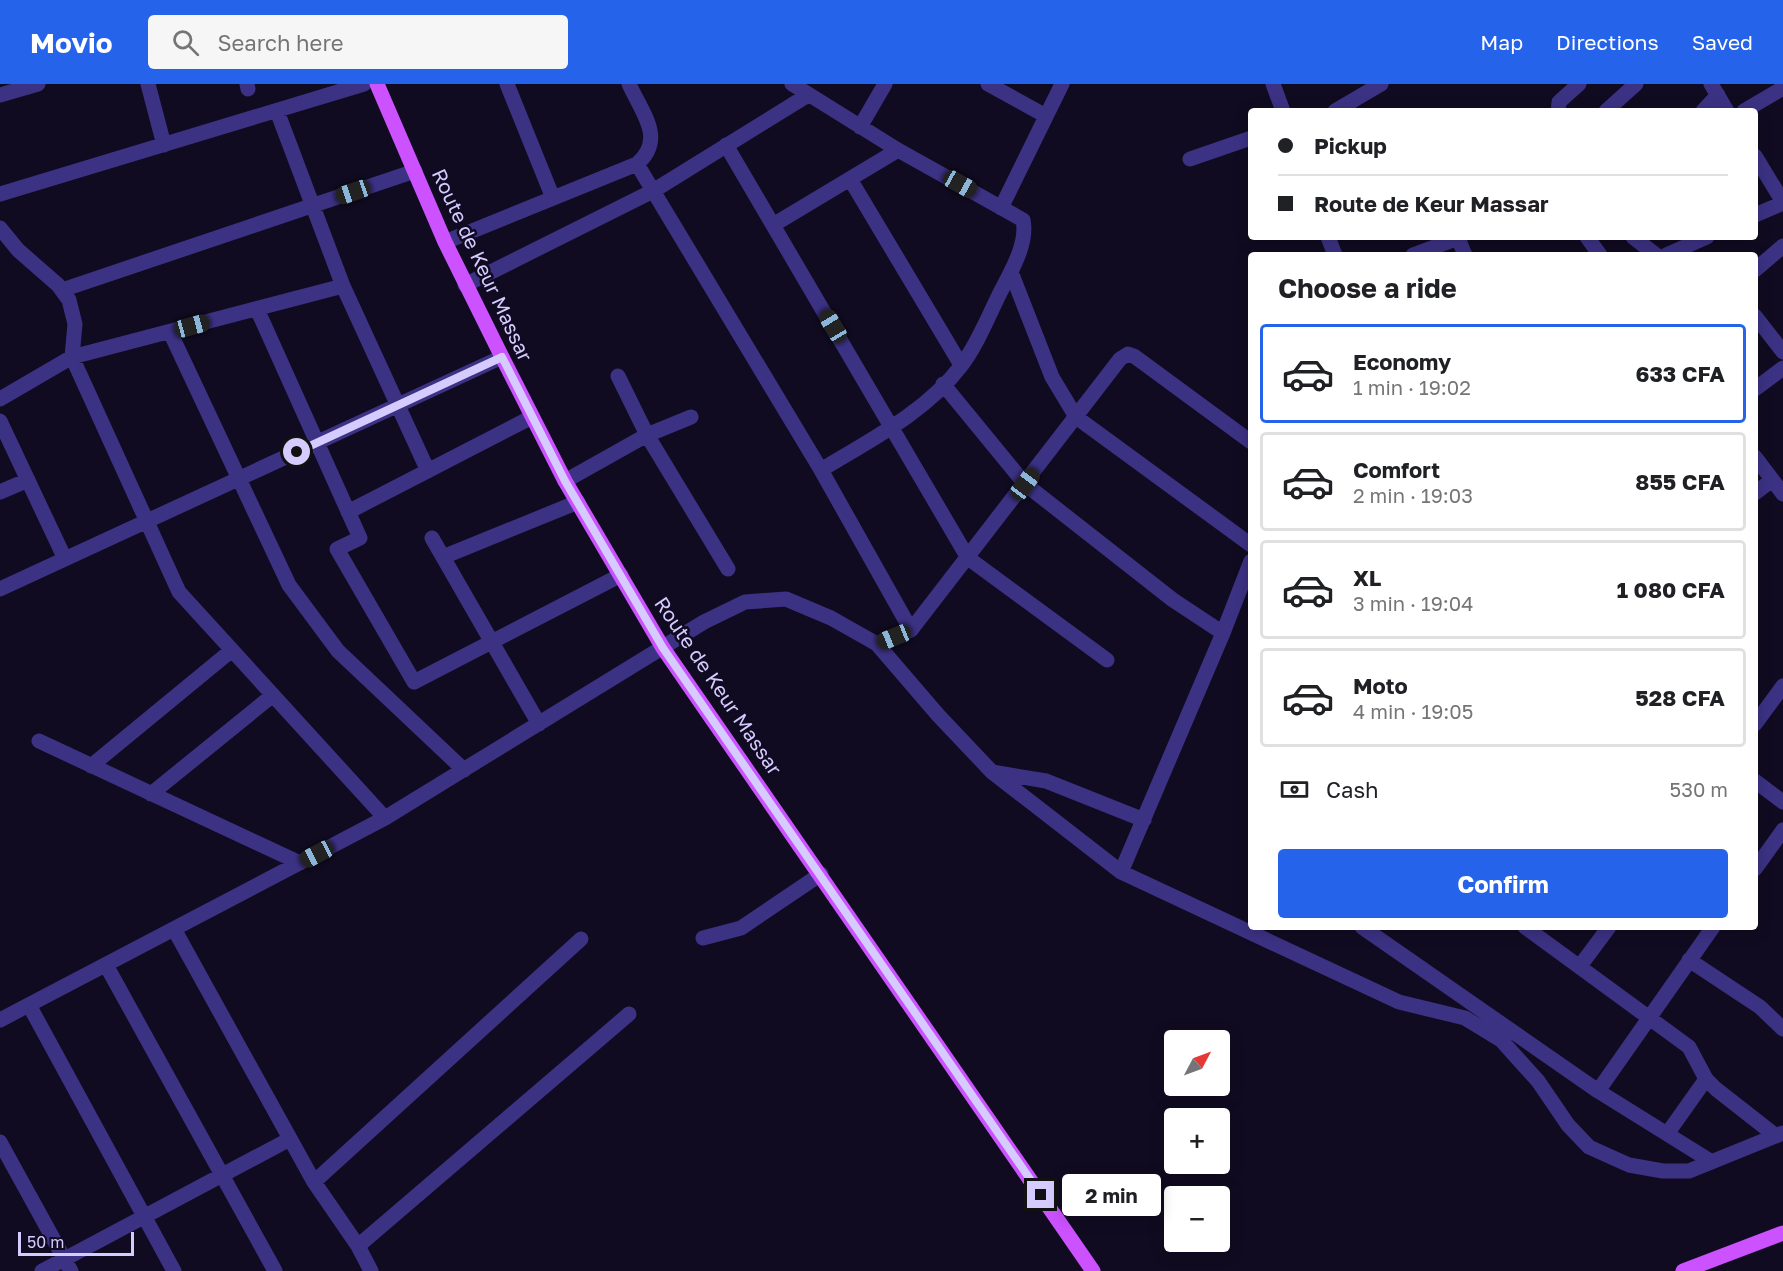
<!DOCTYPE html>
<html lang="en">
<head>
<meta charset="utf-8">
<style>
	:root { --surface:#fff; --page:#f6f6f6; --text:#202124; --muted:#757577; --line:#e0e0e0; --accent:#2563eb }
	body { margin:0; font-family:"Golos Text",sans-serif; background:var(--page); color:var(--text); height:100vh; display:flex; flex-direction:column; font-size:22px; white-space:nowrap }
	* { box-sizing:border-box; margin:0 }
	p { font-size:20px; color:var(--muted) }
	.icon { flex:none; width:33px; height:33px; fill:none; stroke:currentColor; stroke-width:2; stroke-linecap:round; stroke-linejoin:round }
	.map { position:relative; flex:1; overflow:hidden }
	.side { position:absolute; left:1248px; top:168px; width:510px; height:678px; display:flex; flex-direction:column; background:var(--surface); border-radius:6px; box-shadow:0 3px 15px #0003 }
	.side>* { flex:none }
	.guide { position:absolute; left:1248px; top:24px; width:510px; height:132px; border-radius:6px; box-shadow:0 3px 15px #0003; display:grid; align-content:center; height:132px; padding:0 30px; background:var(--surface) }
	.needle { width:39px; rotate:49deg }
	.tools { position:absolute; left:1164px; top:946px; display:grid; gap:12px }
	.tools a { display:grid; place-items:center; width:66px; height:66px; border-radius:6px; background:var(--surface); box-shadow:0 3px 15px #0003; font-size:30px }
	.scale { position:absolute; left:18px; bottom:15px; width:116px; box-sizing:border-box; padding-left:6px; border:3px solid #d5cbff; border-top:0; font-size:16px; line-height:21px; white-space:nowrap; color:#d5cbff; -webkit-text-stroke:4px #110b21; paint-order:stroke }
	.end { position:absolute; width:27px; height:27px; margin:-14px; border:8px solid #d5cbff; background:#111; box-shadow:0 0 0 3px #111 }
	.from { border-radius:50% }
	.bubble { position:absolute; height:42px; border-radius:6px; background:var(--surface); box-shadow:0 3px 15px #0003; font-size:20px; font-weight:700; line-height:42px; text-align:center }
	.car { position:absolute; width:18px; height:36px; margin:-18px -9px; border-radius:8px; box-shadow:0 0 4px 2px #0007; background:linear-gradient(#222 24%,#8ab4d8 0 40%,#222 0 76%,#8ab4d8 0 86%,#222 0) }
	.guide b { display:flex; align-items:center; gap:21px; height:57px; font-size:22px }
	.guide b+b { border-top:2px solid var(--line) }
	.guide i { width:15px; height:15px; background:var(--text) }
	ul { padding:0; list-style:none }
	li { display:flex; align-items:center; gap:18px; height:99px; margin:0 12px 9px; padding:0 18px; border:3px solid var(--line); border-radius:6px }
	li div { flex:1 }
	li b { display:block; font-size:22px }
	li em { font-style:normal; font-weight:700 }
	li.on { border-color:var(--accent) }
	li>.icon { width:54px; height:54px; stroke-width:1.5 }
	h2 { padding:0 30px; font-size:27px; line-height:72px }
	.pay { display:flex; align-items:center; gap:15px; height:66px; padding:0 30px; font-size:22px }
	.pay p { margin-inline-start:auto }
	.cta { display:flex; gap:12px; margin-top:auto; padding:12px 30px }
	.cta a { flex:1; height:69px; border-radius:6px; background:var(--accent); color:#fff; font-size:24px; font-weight:700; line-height:69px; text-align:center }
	header { display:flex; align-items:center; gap:36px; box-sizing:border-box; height:84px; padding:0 30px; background:var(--accent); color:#fff }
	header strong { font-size:28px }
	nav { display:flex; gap:33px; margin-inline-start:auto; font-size:21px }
	.search { width:420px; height:54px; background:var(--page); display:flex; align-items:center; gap:15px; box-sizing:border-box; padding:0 21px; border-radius:6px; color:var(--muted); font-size:22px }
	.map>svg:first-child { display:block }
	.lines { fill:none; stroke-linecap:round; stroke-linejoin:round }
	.minor { stroke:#3c3284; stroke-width:15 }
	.major { stroke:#cc52ff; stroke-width:15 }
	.route { stroke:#d5cbff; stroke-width:8 }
	.labels { text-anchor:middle; stroke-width:5; stroke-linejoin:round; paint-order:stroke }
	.street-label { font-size:20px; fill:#d5cbff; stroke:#110b21 }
</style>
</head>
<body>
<header>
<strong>Movio</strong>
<div class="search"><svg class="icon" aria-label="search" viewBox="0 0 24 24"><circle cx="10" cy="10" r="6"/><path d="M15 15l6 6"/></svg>Search here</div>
<nav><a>Map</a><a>Directions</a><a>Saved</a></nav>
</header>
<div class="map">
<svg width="1783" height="1187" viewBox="0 0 1783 1187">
	<rect width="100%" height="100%" fill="#110b21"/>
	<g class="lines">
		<!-- minor -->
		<path class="minor" d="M148,0L164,61
			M247,0L248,5
			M507,0L553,114
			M792,0L898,66L1023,136C1028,158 1012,186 1002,205C989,230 978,260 961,282C925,329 870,356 821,386
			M988,0L1046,32
			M1273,0L1283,27
			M1711,0L1727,27
			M0,11L38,0
			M277,27L343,202L428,387
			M1335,27L1381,0
			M1558,27L1559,18L1579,0
			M1606,27L1636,0
			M1703,27L1718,11
			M1744,27L1783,4
			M860,43L885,0
			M726,61L968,474L1107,576
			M1755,72L1783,118
			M1190,75L1251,54
			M637,80L821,386L911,546
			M850,95L961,281
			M0,110L364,0
			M1001,124L1062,0
			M1755,131L1783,119
			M773,141L898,66
			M0,144L18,166L58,201L69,216L75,240L72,273L179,508L385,734
			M1328,153L1335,171
			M1587,153L1600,171
			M1633,153L1656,171
			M1458,154L1465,171
			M445,158L637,80C666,55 642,29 629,0
			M1413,171L1461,153
			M1666,171L1707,153
			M1755,186L1783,162
			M1011,188L1052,293L1076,333L1251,461
			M465,201L653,107L808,11
			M62,206L415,87
			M257,225L360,454L337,465L414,598L621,491
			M1755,232L1783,268
			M170,248L289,501L338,567L464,686
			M618,292L647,351L728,485
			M943,300L1025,400L1173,516L1223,549
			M1755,305L1783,284
			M0,315L72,273L343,202
			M0,337L65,475
			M1755,373L1783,410
			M565,397L647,351L691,333
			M0,408L28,396
			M1755,409L1772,396
			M348,428L532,333
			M432,454L539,640
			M443,473L578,418
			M0,505L502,273
			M877,560L938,631L992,688L1121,788L1399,918L1465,934L1501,956L1538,997L1568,1041L1589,1063L1629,1081L1663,1087H1689L1783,1049
			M1755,640L1783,602
			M39,657L300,779
			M91,682L232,566
			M992,688L1046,697L1144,736
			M1755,697L1783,718
			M151,710L273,611
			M1755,785L1783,746
			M1121,788L1223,549L1251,477
			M1362,843L1598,1007L1712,1078
			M1525,843L1689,963L1706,995L1716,1005L1776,1052
			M174,845L314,1098L358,1162L371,1187
			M703,854L741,844L821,790
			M1689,876L1760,923L1783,945
			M106,881L275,1187
			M1580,882L1609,843
			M29,921L174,1187
			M0,936L385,734L704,538L745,518L786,515L831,534L877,560L911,546L1120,275L1128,270L1134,272L1251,358
			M1598,1007L1713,843
			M1667,1050L1706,995
			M0,1058L71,1187
			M314,1098L581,855
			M358,1162L629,930
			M42,1187L290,1055"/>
		<!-- major -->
		<path class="major" d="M377,0L445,158L502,273L565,397L663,564L1093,1187
			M1683,1187L1783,1149"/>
	</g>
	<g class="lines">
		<!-- route -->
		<path class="route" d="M297,368L502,273L565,397L663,564L1041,1111"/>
	</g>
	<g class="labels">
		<!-- street labels -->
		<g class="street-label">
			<text transform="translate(482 181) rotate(65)" y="7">Route de Keur Massar</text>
			<text transform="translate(718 602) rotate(56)" y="7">Route de Keur Massar</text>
		</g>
	</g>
</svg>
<div class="tools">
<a><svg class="needle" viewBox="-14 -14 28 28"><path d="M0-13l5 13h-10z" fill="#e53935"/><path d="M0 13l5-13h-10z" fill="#757577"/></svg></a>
<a>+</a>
<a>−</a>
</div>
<div class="scale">50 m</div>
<i class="end from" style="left:297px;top:368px"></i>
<i class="end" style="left:1041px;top:1111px"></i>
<div class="bubble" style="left:1062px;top:1090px;width:99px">2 min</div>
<i class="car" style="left:960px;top:100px;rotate:119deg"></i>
<i class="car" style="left:353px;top:108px;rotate:251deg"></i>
<i class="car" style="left:192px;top:242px;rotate:75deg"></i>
<i class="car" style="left:833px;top:242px;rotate:329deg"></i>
<i class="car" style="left:1025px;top:400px;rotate:37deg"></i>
<i class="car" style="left:894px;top:553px;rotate:248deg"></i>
<i class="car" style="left:317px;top:770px;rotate:242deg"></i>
<div class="guide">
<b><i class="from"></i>Pickup</b>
<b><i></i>Route de Keur Massar</b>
</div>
<section class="side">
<h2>Choose a ride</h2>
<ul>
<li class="on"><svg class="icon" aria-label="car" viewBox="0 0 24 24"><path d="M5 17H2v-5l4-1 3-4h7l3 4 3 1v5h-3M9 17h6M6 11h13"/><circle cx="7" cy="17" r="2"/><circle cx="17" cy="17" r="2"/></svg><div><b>Economy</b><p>1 min · 19:02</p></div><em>633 CFA</em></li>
<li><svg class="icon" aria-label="car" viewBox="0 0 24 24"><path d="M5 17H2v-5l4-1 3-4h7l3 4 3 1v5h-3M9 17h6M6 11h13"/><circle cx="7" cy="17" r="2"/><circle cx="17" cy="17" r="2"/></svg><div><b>Comfort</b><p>2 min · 19:03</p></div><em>855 CFA</em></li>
<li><svg class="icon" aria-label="car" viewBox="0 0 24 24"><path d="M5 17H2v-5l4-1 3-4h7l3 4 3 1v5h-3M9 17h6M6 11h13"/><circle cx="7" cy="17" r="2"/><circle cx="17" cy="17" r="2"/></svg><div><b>XL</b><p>3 min · 19:04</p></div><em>1 080 CFA</em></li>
<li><svg class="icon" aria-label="car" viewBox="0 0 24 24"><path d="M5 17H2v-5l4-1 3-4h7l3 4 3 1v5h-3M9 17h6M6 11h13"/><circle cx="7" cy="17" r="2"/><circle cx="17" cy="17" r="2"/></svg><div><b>Moto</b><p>4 min · 19:05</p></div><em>528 CFA</em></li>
</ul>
<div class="pay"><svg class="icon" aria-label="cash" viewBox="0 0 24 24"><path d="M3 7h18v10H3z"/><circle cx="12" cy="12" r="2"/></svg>Cash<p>530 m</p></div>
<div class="cta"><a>Confirm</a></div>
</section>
</div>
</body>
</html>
